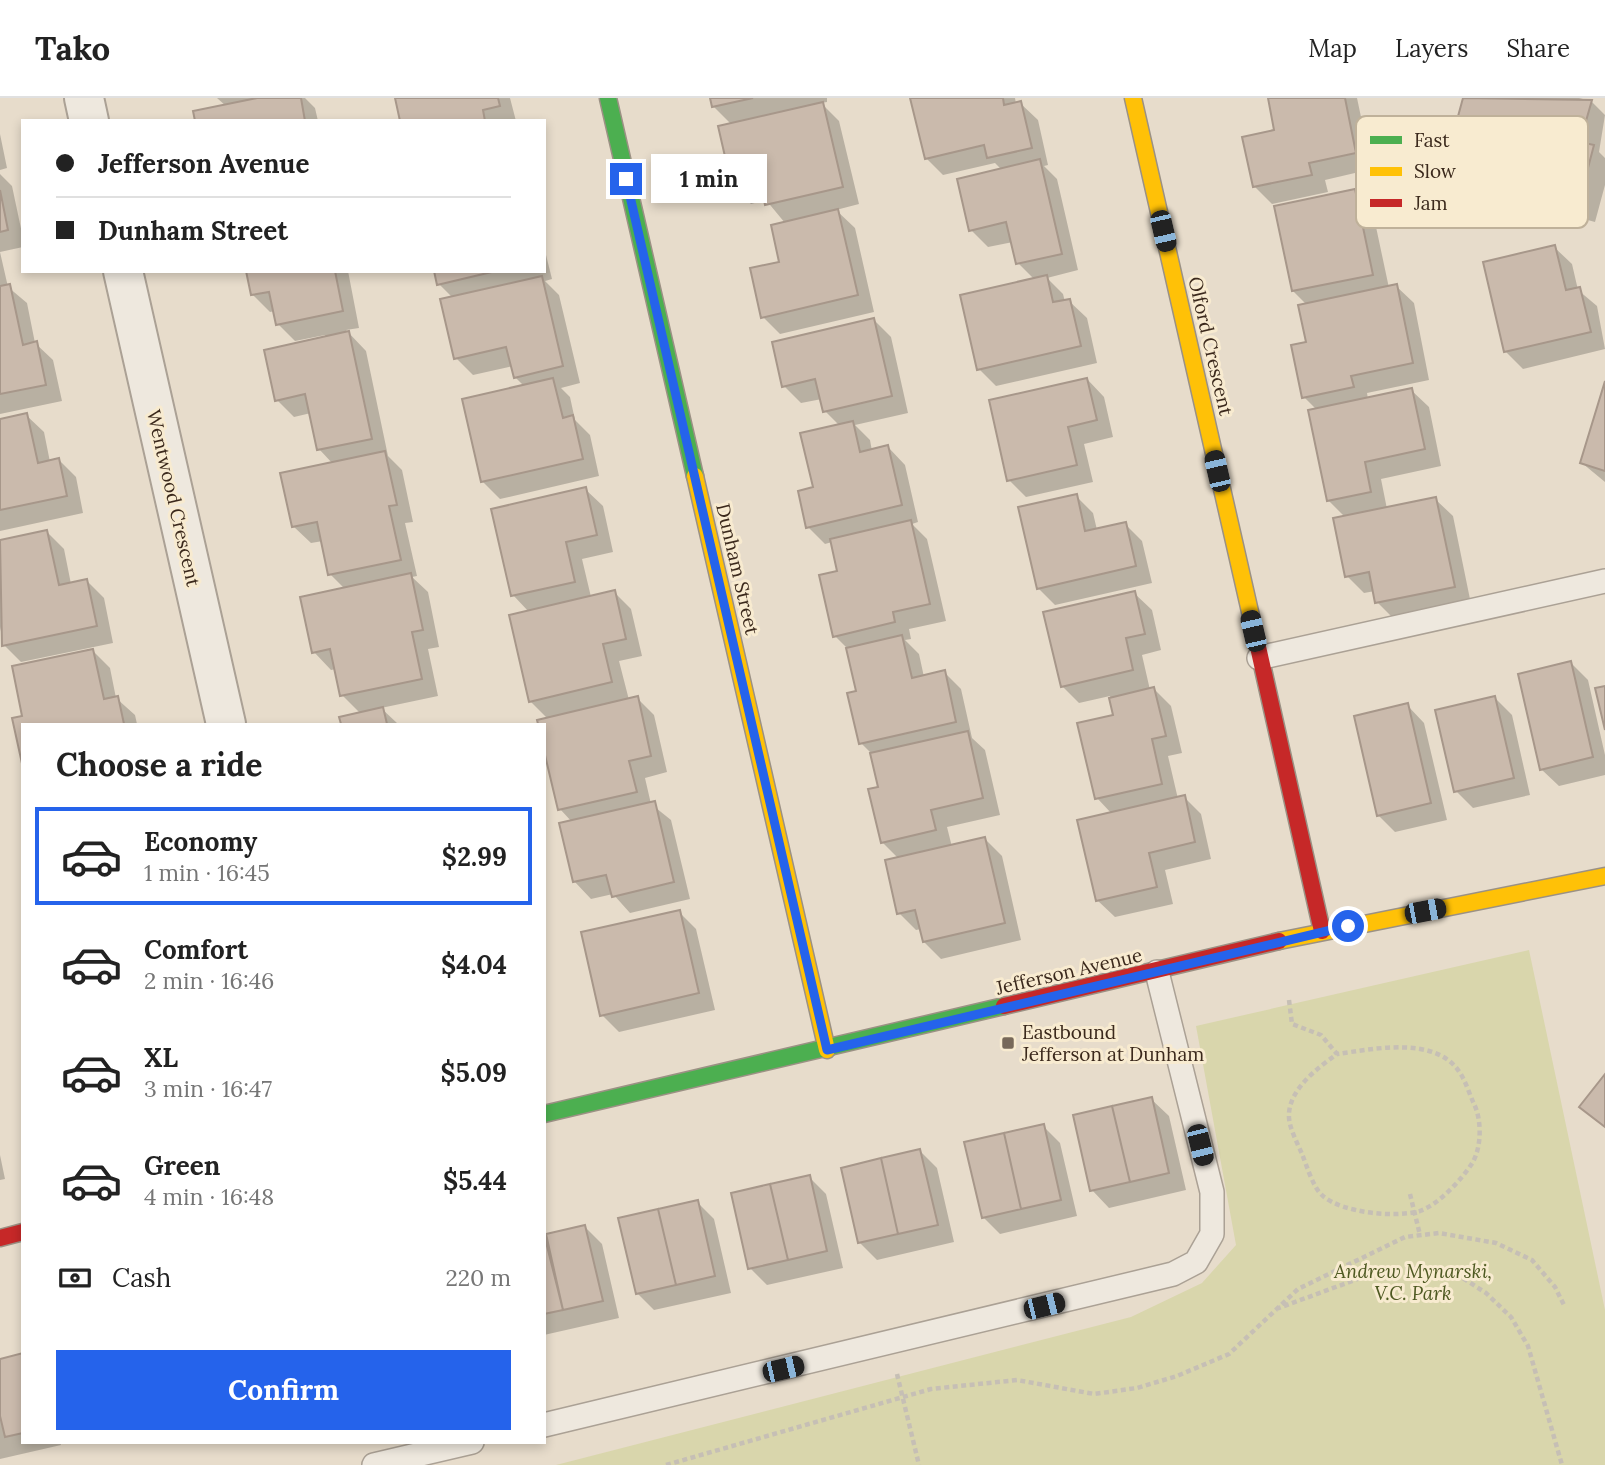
<!DOCTYPE html>
<html lang="en">
<head>
<meta charset="utf-8">
<style>
	:root { --surface:#fff; --page:#f2f2f2; --text:#222; --muted:#767676; --line:#e0e0e0; --accent:#2563eb }
	body { margin:0; font-family:Lora,serif; background:var(--page); color:var(--text); height:100vh; display:flex; flex-direction:column; font-size:26px; white-space:nowrap }
	* { box-sizing:border-box; margin:0 }
	p { font-size:23px; color:var(--muted) }
	.icon { flex:none; width:38px; height:38px; fill:none; stroke:currentColor; stroke-width:2; stroke-linecap:round; stroke-linejoin:round }
	.map { position:relative; flex:1; overflow:hidden }
	.side { position:absolute; left:21px; top:625px; width:525px; height:721px; display:flex; flex-direction:column; background:var(--surface); border-radius:0px; box-shadow:0 4px 10px #0003 }
	.side>* { flex:none }
	.banner { position:absolute; left:21px; top:21px; width:525px; height:154px; border-radius:0px; box-shadow:0 4px 10px #0003; display:grid; align-content:center; height:154px; padding:0 35px; background:var(--surface) }
	.end { position:absolute; width:32px; height:32px; margin:-16px; border:9px solid #2563eb; background:#fff; box-shadow:0 0 0 4px #fff }
	.from { border-radius:50% }
	.bubble { position:absolute; height:49px; border-radius:0px; background:var(--surface); box-shadow:0 4px 10px #0003; font-size:23px; font-weight:700; line-height:49px; text-align:center }
	.car { position:absolute; width:21px; height:42px; margin:-21px -10px; border-radius:9px; box-shadow:0 0 5px 2px #0007; background:linear-gradient(#222 24%,#8ab4d8 0 40%,#222 0 76%,#8ab4d8 0 86%,#222 0) }
	.banner b { display:flex; align-items:center; gap:24px; height:66px; font-size:26px }
	.banner b+b { border-top:2px solid var(--line) }
	.banner i { width:18px; height:18px; background:var(--text) }
	ul { padding:0; list-style:none }
	li { display:flex; align-items:center; gap:21px; height:98px; margin:0 14px 10px; padding:0 21px; border:4px solid transparent; border-radius:0px }
	li div { flex:1 }
	li b { display:block; font-size:26px }
	li em { font-style:normal; font-weight:700 }
	li.active { border-color:var(--accent) }
	li>.icon { width:63px; height:63px; stroke-width:1.5 }
	h2 { padding:0 35px; font-size:32px; line-height:84px }
	.pay { display:flex; align-items:center; gap:18px; height:77px; padding:0 35px; font-size:26px }
	.pay p { margin-inline-start:auto }
	.button { display:flex; gap:14px; margin-top:auto; padding:14px 35px }
	.button a { flex:1; height:80px; border-radius:0px; background:var(--accent); color:#fff; font-size:28px; font-weight:700; line-height:80px; text-align:center }
	header { display:flex; align-items:center; gap:42px; box-sizing:border-box; height:98px; padding:0 35px; background:var(--surface); border-bottom:2px solid var(--line) }
	header strong { font-size:33px }
	nav { display:flex; gap:38px; margin-inline-start:auto; font-size:24px }
	.map>svg:first-child { display:block }
	.green { fill:#d9d6ac }
	.shadow { fill:#0003 }
	.building { fill:#cabaac; stroke:#a7978a; stroke-width:2 }
	.lines { fill:none; stroke-linecap:round; stroke-linejoin:round }
	.lane-casing { stroke:#aba195; stroke-width:26 }
	.street-casing { stroke:#aba195; stroke-width:42 }
	.fast-casing { stroke:#9b9184; stroke-width:19 }
	.slow-casing { stroke:#9b9184; stroke-width:19 }
	.jam-casing { stroke:#9b9184; stroke-width:19 }
	.path { stroke:#c6bfb5; stroke-width:4.5; stroke-dasharray:5 3.5; stroke-linecap:butt }
	.lane { stroke:#eee8de; stroke-width:23 }
	.street { stroke:#eee8de; stroke-width:38 }
	.fast { stroke:#4caf50; stroke-width:16 }
	.slow { stroke:#ffc107; stroke-width:16 }
	.jam { stroke:#c62828; stroke-width:16 }
	.route { stroke:#2563eb; stroke-width:9 }
	.poi-dot { fill:#776859; stroke:#f8ebd0; stroke-width:2.5 }
	.labels { text-anchor:middle; stroke-width:6; stroke-linejoin:round; paint-order:stroke }
	.street-label { font-size:19px; fill:#3b291c; stroke:#f8ebd0 }
	.poi-label { font-size:19px; fill:#3b291c; stroke:#f8ebd0; text-anchor:start }
	.park-label { font-size:19px; font-style:italic; fill:#4e5921; stroke:#f8ebd0 }
	.key { fill:#f8ebd0; stroke:#bfb19a; stroke-width:2 }
	.key-label { font-size:19px; fill:#3b291c }
</style>
</head>
<body>
<header>
<strong>Tako</strong>
<nav><a>Map</a><a>Layers</a><a>Share</a></nav>
</header>
<div class="map">
<svg width="1605" height="1367" viewBox="0 0 1605 1367">
	<rect width="100%" height="100%" fill="#e7dccb"/>
	<!-- green -->
	<path class="green" d="M1529,852L1605,1212V1367H556L1131,1219L1202,1185L1236,1147L1196,928Z"/>
	<!-- shadow -->
	<path class="shadow" d="M217,0H305L315,10L318,23H197L226,8Z
		M397,0H510L516,23H402Z
		M712,0H827V4L821,5L839,23L859,106L836,112L855,130L874,214L780,236L763,219L781,165L785,125L766,102L751,106L733,88L732,27L714,9Z
		M912,0H1015L1016,6L1020,5L1038,22L1048,67L1044,68L1057,81L1078,172L1047,180L1063,196L1065,204L1069,203L1087,220L1097,265L996,288L979,271L1034,181L1018,165L1013,144L988,149L971,132L1002,72L995,65L943,77L926,60Z
		M1269,0H1357L1372,71L1325,82L1328,94L1272,106L1255,89L1276,33Z
		M1465,0H1579L1591,3L1605,17L1599,54L1605,60V87L1595,124L1504,99L1487,82L1494,56L1473,50L1456,33Z
		M0,36L7,70L0,72Z
		M0,76L12,88L23,140V149L0,154L8,189L27,205L35,245L53,262L62,303L0,316Z
		M1355,93L1372,110L1389,190L1396,188L1414,205L1429,282L1367,295L1368,301L1411,292L1429,309L1441,368L1381,381L1387,411L1435,401L1453,418L1471,506L1394,521L1377,504L1375,493L1364,495L1347,478L1345,419L1328,402L1317,312L1304,299L1308,245L1307,207L1293,193Z
		M544,149L552,181L545,183L559,197L580,285L561,290L570,299L575,322L590,337L599,378L500,401L482,383L524,288L515,279L513,268L473,277L456,260L453,200L439,186L436,173H544Z
		M1554,149L1572,166L1578,192L1597,208L1605,251L1523,271L1506,254Z
		M248,173H348L359,230L346,232L366,253L388,358L402,372L413,424L405,425L417,478L412,479L428,494L439,549L428,551L438,598L381,610L398,626H343L342,620L361,616L342,597L336,571L331,572L314,554L345,491L330,476L323,443L311,445L293,428L333,366L319,351L311,315L294,319L277,302L326,240L325,237L295,243L278,226L275,213L270,214L253,197Z
		M874,222L891,239L908,315L855,327L870,342L872,353L888,349L905,367L918,424L912,426L927,441L946,523L909,531L911,541L905,542L919,556L924,579L944,574L961,591L972,640L985,652L1000,717L947,729L952,749L985,741L1002,758L1021,842L941,861L924,844L921,831L916,832L899,815V761L882,744L880,690L872,656L861,645L858,594L848,551L835,538L839,474L832,444L825,446L808,429L815,390L840,328L825,313L822,301L801,305L784,288Z
		M1087,281L1104,299L1113,339L1084,346L1093,384L1026,399L1009,382Z
		M1605,289V384L1582,365Z
		M26,317L44,334L50,364L59,362L76,379L83,415L0,433V323Z
		M585,391L603,408L613,454L582,461L591,499L614,494L631,511L642,558L619,563L629,602L637,600L654,617L667,674L645,680L651,706L671,722L690,801L630,815L613,796L591,801L574,783L572,724L560,711L544,626H540L539,623L548,621L530,603L529,514L513,497Z
		M1076,398L1093,415L1097,432L1125,426L1142,443L1152,485L1055,507L1038,490Z
		M47,434L64,451L71,486L87,483L104,500L113,545L21,564L4,547L0,529V444Z
		M1134,495L1152,512L1161,552L1142,557L1150,592L1154,591L1171,608L1182,655L1168,658L1178,701L1184,699L1201,716L1211,761L1165,772L1173,806L1115,819L1097,802L1112,716L1097,700L1115,618L1110,598L1079,605L1062,588Z
		M93,553L110,570L116,600L135,617L137,626H23L14,621L24,619Z
		M1571,565L1588,582L1605,657V677L1559,688L1541,671Z
		M1495,600L1512,617L1530,697L1473,710L1456,693Z
		M1407,607L1424,625L1447,722L1395,734L1378,717Z
		M679,814L696,831L715,912L619,934L602,917Z
		M1151,1001L1169,1018L1186,1092L1109,1110L1092,1092Z
		M1043,1028L1060,1045L1077,1118L1000,1136L983,1119Z
		M920,1053L937,1070L954,1144L877,1162L860,1145Z
		M0,1057L5,1081L0,1082Z
		M809,1079L826,1096L843,1170L767,1187L750,1170Z
		M697,1104L714,1121L731,1195L654,1212L637,1195Z
		M585,1129L602,1146L619,1220L544,1237V1138Z
		M23,1257V1344H60L61,1347L0,1361V1262Z"/>
	<!-- building -->
	<path class="building" d="M257,0H301L305,23H195L193,13Z
		M395,0H498L500,8L483,12L485,23H400Z
		M710,0H753L712,9Z
		M910,0H1003L1004,7L1021,3L1032,50L987,60L984,47L925,61Z
		M1268,0H1345L1356,55L1309,65L1312,77L1253,89L1242,39L1274,32Z
		M1463,0L1592,2L1580,44L1594,47L1578,108L1485,83L1495,45L1454,33Z
		M823,4L843,89L765,107L760,83L732,89L718,28Z
		M1040,61L1062,156L1016,166L1006,124L969,133L957,81Z
		M1355,91L1373,177L1292,193L1274,108Z
		M0,92L8,132L0,134Z
		M838,111L858,197L761,220L750,170L779,164L771,127Z
		M1555,147L1566,192L1580,189L1591,234L1504,254L1483,164Z
		M246,173H335L343,213L276,227L269,194L251,197Z
		M434,173H496L437,187Z
		M1047,177L1053,204L1070,201L1081,248L977,272L960,197Z
		M542,178L563,268L514,280L506,249L454,261L440,201Z
		M10,186L23,247L37,243L46,287L0,296V188Z
		M1397,186L1413,265L1351,278L1354,289L1302,300L1291,247L1306,244L1298,207Z
		M874,220L892,298L823,314L815,281L782,289L772,244Z
		M349,233L372,341L317,352L305,296L275,303L264,252Z
		M553,280L563,320L573,317L583,361L481,384L462,301Z
		M1087,280L1097,322L1068,329L1077,367L1007,383L989,302Z
		M1605,283V373L1580,365Z
		M1412,290L1425,351L1365,364L1371,394L1327,403L1308,312Z
		M27,315L38,365L59,360L67,398L0,412V321Z
		M853,323L860,354L888,347L902,407L806,430L798,393L813,389L800,335Z
		M385,353L397,407L389,408L401,462L328,477L317,424L292,429L280,375Z
		M586,389L597,437L566,444L575,484L511,498L491,411Z
		M1077,396L1085,433L1126,424L1136,468L1037,491L1018,409Z
		M1436,399L1455,489L1375,505L1369,474L1345,479L1333,420Z
		M911,422L930,506L893,514L895,524L833,539L819,477L837,473L830,441Z
		M47,432L59,487L87,481L97,528L2,548L0,442Z
		M411,475L423,532L412,534L422,581L340,598L330,551L312,555L300,499Z
		M615,492L626,541L603,546L612,584L529,604L509,517Z
		M1135,493L1145,536L1126,540L1133,572L1061,589L1043,514Z
		M902,537L912,580L945,572L956,624L859,646L847,595L856,593L846,550Z
		M93,551L104,601L118,598L124,626H23V670L12,620L22,618L12,568Z
		M1571,563L1593,659L1540,672L1518,576Z
		M1605,588V632L1595,590Z
		M1154,589L1166,638L1152,641L1162,686L1095,701L1077,625L1113,617L1109,600Z
		M638,598L651,658L629,663L637,694L558,712L544,653V626H538L537,622Z
		M1495,598L1514,680L1454,694L1435,612Z
		M1408,605L1431,705L1377,718L1354,618Z
		M383,609L387,626H341L339,619Z
		M968,633L983,700L931,712L936,732L881,745L868,691L878,689L870,655Z
		M1185,697L1195,744L1149,755L1157,789L1096,803L1077,722Z
		M655,703L674,784L612,799L606,777L573,784L559,725Z
		M985,739L1005,825L923,844L915,812L897,816L885,762Z
		M680,812L699,895L600,918L581,834Z
		M1605,976V1029L1579,1009Z
		M1152,999L1169,1075L1130,1084L1112,1008Z
		M1112,1008L1130,1084L1090,1093L1073,1017Z
		M1044,1026L1061,1102L1021,1111L1004,1035Z
		M1004,1035L1021,1111L982,1120L964,1044Z
		M920,1051L938,1127L898,1136L881,1060Z
		M881,1060L898,1136L858,1145L841,1070Z
		M810,1077L827,1153L788,1162L770,1086Z
		M770,1086L788,1162L748,1171L731,1095Z
		M698,1102L715,1178L676,1187L658,1111Z
		M658,1111L676,1187L636,1196L618,1120Z
		M585,1127L603,1203L563,1212L546,1136Z
		M544,1136L563,1212L544,1216Z
		M23,1255V1335L5,1339L0,1318V1261Z"/>
	<g class="lines">
		<!-- lane casing -->
		<g class="lane-casing">
			<path id="lane" d="M1259,560L1605,483
				M544,1327L1173,1176L1196,1164L1212,1136V1094L1157,874
				M374,1367L472,1344"/>
		</g>
		<!-- street casing -->
		<g class="street-casing">
			<path id="street" d="M84,0L89,23
				M123,173L226,626"/>
		</g>
		<!-- fast casing -->
		<g class="fast-casing">
			<path id="fast" d="M608,0L695,378
				M544,1016L1004,908"/>
		</g>
		<!-- slow casing -->
		<g class="slow-casing">
			<path id="slow" d="M1133,0L1256,540
				M695,378L827,952
				M1279,843L1605,778"/>
		</g>
		<!-- jam casing -->
		<g class="jam-casing">
			<path id="jam" d="M1256,540L1322,833
				M1004,908L1279,843
				M0,1140L23,1134"/>
		</g>
		<!-- path -->
		<path class="path" d="M1289,902L1292,926L1321,937L1337,956C1319,969 1290,990 1289,1016C1288,1028 1297,1044 1302,1056C1307,1068 1313,1090 1323,1098C1343,1115 1395,1120 1420,1113C1439,1106 1460,1083 1471,1067C1482,1051 1482,1022 1474,1006C1469,995 1465,981 1458,972C1433,938 1373,951 1337,956
			M1410,1096L1420,1137
			M1276,1211L1374,1175L1418,1170L1458,1177L1486,1195L1511,1219L1528,1248L1562,1367
			M897,1276L919,1367
			M666,1367L931,1291L1017,1282L1094,1296L1137,1290L1177,1278L1229,1256L1298,1191L1405,1139L1439,1135L1496,1145L1532,1162L1555,1189L1565,1209"/>
		<!-- lane -->
		<use href="#lane" class="lane"/>
		<!-- street -->
		<use href="#street" class="street"/>
		<!-- fast -->
		<use href="#fast" class="fast"/>
		<!-- slow -->
		<use href="#slow" class="slow"/>
		<!-- jam -->
		<use href="#jam" class="jam"/>
	</g>
	<g class="lines">
		<!-- route -->
		<path class="route" d="M626,81L827,952L1348,828"/>
	</g>
	<!-- markers -->
	<rect class="poi-dot" x="1001" y="938" width="14" height="14" rx="3.5"/>
	<g class="labels">
		<!-- street labels -->
		<g class="street-label">
			<text transform="translate(1211 248) rotate(77)" y="7">Olford Crescent</text>
			<text transform="translate(174 400) rotate(77)" y="7">Wentwood Crescent</text>
			<text transform="translate(738 471) rotate(77)" y="7">Dunham Street</text>
			<text transform="translate(1069 873) rotate(-13)" y="7">Jefferson Avenue</text>
		</g>
		<!-- poi labels -->
		<g class="poi-label">
			<text x="1022" y="941">Eastbound<tspan x="1022" dy="22">Jefferson at Dunham</tspan></text>
		</g>
		<!-- park labels -->
		<g class="park-label">
			<text x="1413" y="1180">Andrew Mynarski,<tspan x="1413" dy="22">V.C. Park</tspan></text>
		</g>
	</g>
	<!-- legend -->
	<rect x="1356" y="18" width="232" height="112" rx="10" class="key"/>
	<rect x="1370" y="38" width="32" height="8" fill="#4caf50"/>
	<rect x="1370" y="69" width="32" height="9" fill="#ffc107"/>
	<rect x="1370" y="101" width="32" height="8" fill="#c62828"/>
	<g class="key-label">
		<text x="1414" y="49">Fast</text>
		<text x="1414" y="80">Slow</text>
		<text x="1414" y="112">Jam</text>
	</g>
</svg>
<i class="end from" style="left:1348px;top:828px"></i>
<i class="end" style="left:626px;top:81px"></i>
<div class="bubble" style="left:651px;top:56px;width:116px">1 min</div>
<i class="car" style="left:1163px;top:133px;rotate:167deg"></i>
<i class="car" style="left:1217px;top:373px;rotate:347deg"></i>
<i class="car" style="left:1253px;top:533px;rotate:347deg"></i>
<i class="car" style="left:1425px;top:813px;rotate:79deg"></i>
<i class="car" style="left:1200px;top:1047px;rotate:166deg"></i>
<i class="car" style="left:1044px;top:1208px;rotate:76deg"></i>
<i class="car" style="left:783px;top:1271px;rotate:77deg"></i>
<div class="banner">
<b><i class="from"></i>Jefferson Avenue</b>
<b><i></i>Dunham Street</b>
</div>
<section class="side">
<h2>Choose a ride</h2>
<ul>
<li class="active"><svg class="icon" aria-label="car" viewBox="0 0 24 24"><path d="M5 17H2v-5l4-1 3-4h7l3 4 3 1v5h-3M9 17h6M6 11h13"/><circle cx="7" cy="17" r="2"/><circle cx="17" cy="17" r="2"/></svg><div><b>Economy</b><p>1 min · 16:45</p></div><em>$2.99</em></li>
<li><svg class="icon" aria-label="car" viewBox="0 0 24 24"><path d="M5 17H2v-5l4-1 3-4h7l3 4 3 1v5h-3M9 17h6M6 11h13"/><circle cx="7" cy="17" r="2"/><circle cx="17" cy="17" r="2"/></svg><div><b>Comfort</b><p>2 min · 16:46</p></div><em>$4.04</em></li>
<li><svg class="icon" aria-label="car" viewBox="0 0 24 24"><path d="M5 17H2v-5l4-1 3-4h7l3 4 3 1v5h-3M9 17h6M6 11h13"/><circle cx="7" cy="17" r="2"/><circle cx="17" cy="17" r="2"/></svg><div><b>XL</b><p>3 min · 16:47</p></div><em>$5.09</em></li>
<li><svg class="icon" aria-label="car" viewBox="0 0 24 24"><path d="M5 17H2v-5l4-1 3-4h7l3 4 3 1v5h-3M9 17h6M6 11h13"/><circle cx="7" cy="17" r="2"/><circle cx="17" cy="17" r="2"/></svg><div><b>Green</b><p>4 min · 16:48</p></div><em>$5.44</em></li>
</ul>
<div class="pay"><svg class="icon" aria-label="cash" viewBox="0 0 24 24"><path d="M3 7h18v10H3z"/><circle cx="12" cy="12" r="2"/></svg>Cash<p>220 m</p></div>
<div class="button"><a>Confirm</a></div>
</section>
</div>
</body>
</html>
